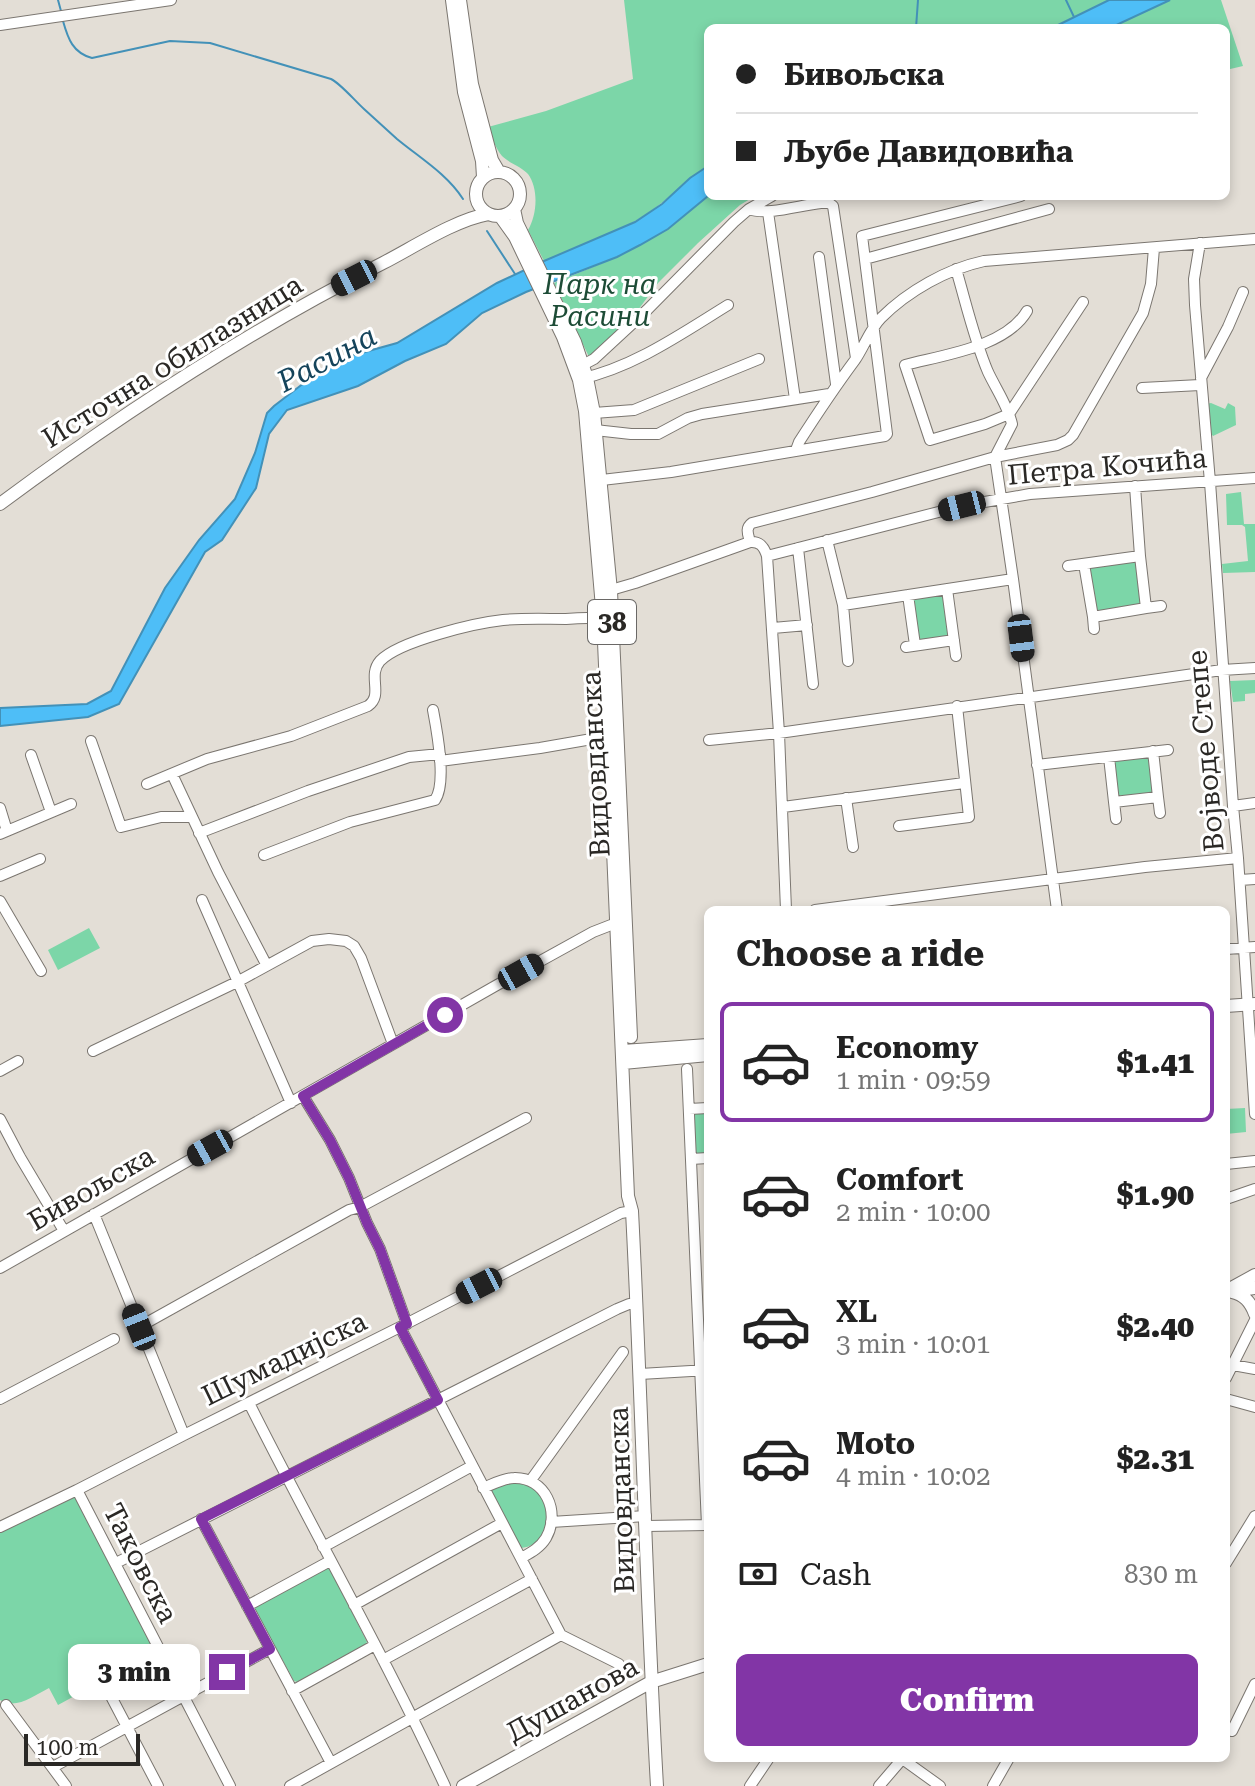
<!DOCTYPE html>
<html lang="en">
<head>
<meta charset="utf-8">
<style>
	:root { --surface:#fff; --page:#f2f2f2; --text:#222; --muted:#767676; --line:#e0e0e0; --accent:#8235a6 }
	body { margin:0; font-family:"Roboto Serif",serif; background:var(--page); color:var(--text); height:100vh; display:flex; flex-direction:column; font-size:30px; white-space:nowrap }
	* { box-sizing:border-box; margin:0 }
	p { font-size:26px; color:var(--muted) }
	.icon { flex:none; width:44px; height:44px; fill:none; stroke:currentColor; stroke-width:2; stroke-linecap:round; stroke-linejoin:round }
	.map { position:relative; flex:1; overflow:hidden }
	.drawer { position:absolute; left:704px; top:906px; width:526px; height:856px; display:flex; flex-direction:column; background:var(--surface); border-radius:12px; box-shadow:0 4px 12px #0003 }
	.drawer>* { flex:none }
	.guide { position:absolute; left:704px; top:24px; width:526px; height:176px; border-radius:12px; box-shadow:0 4px 12px #0003; display:grid; align-content:center; height:176px; padding:0 32px; background:var(--surface) }
	.scale { position:absolute; left:24px; bottom:20px; width:116px; box-sizing:border-box; padding-left:8px; border:4px solid #2a2825; border-top:0; font-size:22px; line-height:28px; white-space:nowrap; color:#2a2825; -webkit-text-stroke:6px #fff; paint-order:stroke }
	.end { position:absolute; width:36px; height:36px; margin:-18px; border:10px solid #8235a6; background:#fff; box-shadow:0 0 0 4px #fff }
	.from { border-radius:50% }
	.bubble { position:absolute; height:56px; border-radius:12px; background:var(--surface); box-shadow:0 4px 12px #0003; font-size:26px; font-weight:800; line-height:56px; text-align:center }
	.car { position:absolute; width:24px; height:48px; margin:-24px -12px; border-radius:10px; box-shadow:0 0 6px 2px #0007; background:linear-gradient(#222 24%,#8ab4d8 0 40%,#222 0 76%,#8ab4d8 0 86%,#222 0) }
	.guide b { display:flex; align-items:center; gap:28px; height:76px; font-size:30px }
	.guide b+b { border-top:2px solid var(--line) }
	.guide i { width:20px; height:20px; background:var(--text) }
	ul { padding:0; list-style:none }
	li { display:flex; align-items:center; gap:24px; height:120px; margin:0 16px 12px; padding:0 16px; border:4px solid transparent; border-radius:12px }
	li div { flex:1 }
	li b { display:block; font-size:30px }
	li em { font-style:normal; font-weight:800 }
	li.active { border-color:var(--accent) }
	li>.icon { width:72px; height:72px; stroke-width:1.5 }
	h2 { padding:0 32px; font-size:36px; line-height:96px }
	.pay { display:flex; align-items:center; gap:20px; height:88px; padding:0 32px; font-size:30px }
	.pay p { margin-inline-start:auto }
	.primary-button { display:flex; gap:16px; margin-top:auto; padding:16px 32px }
	.primary-button a { flex:1; height:92px; border-radius:12px; background:var(--accent); color:#fff; font-size:32px; font-weight:800; line-height:92px; text-align:center }
	.map>svg:first-child { display:block }
	.green { fill:#7cd6a8 }
	.water { fill:#4ebef7; stroke:#4391b8; stroke-width:2 }
	.lines { fill:none; stroke-linecap:round; stroke-linejoin:round }
	.stream { stroke:#4391b8; stroke-width:2 }
	.minor-casing { stroke:#7b7670; stroke-width:12 }
	.major-casing { stroke:#7b7670; stroke-width:14 }
	.minor { stroke:#fff; stroke-width:10 }
	.major { stroke:#fff; stroke-width:12 }
	.route { stroke:#8235a6; stroke-width:10 }
	.labels { text-anchor:middle; stroke-width:6; stroke-linejoin:round; paint-order:stroke }
	.shield { fill:#fff; stroke:#6a6866; stroke-width:2 }
	.shield-label { font-size:26px; font-weight:bold; fill:#2a2825 }
	.park-label { font-size:28px; font-style:italic; fill:#1d4c36; stroke:#fff }
	.street-label { font-size:28px; fill:#2a2825; stroke:#fff }
	.water-label { font-size:30px; font-style:italic; fill:#15445b; stroke:#fff }
</style>
</head>
<body>
<div class="map">
<svg width="1255" height="1786" viewBox="0 0 1255 1786">
	<rect width="100%" height="100%" fill="#e3ded6"/>
	<!-- green -->
	<path class="green" d="M624,0H1109L1052,28H708V166C683,183 663,205 637,220C610,236 573,248 544,261L528,230C537,215 539,189 528,174C522,167 509,163 502,156C495,148 492,136 488,127L546,111L633,79Z
		M1170,0H1221L1243,66L1226,70V28H1110Z
		M708,196H755L740,205L698,243L658,283L638,310L589,357L554,283L617,257L668,229Z
		M1211,403L1225,409L1228,403L1235,407L1236,425L1213,436L1207,429L1206,404Z
		M1241,492L1244,524H1255V572L1223,573L1222,564L1248,561L1245,527L1242,525H1227L1226,494Z
		M1131,560L1136,564L1141,601L1139,604L1101,612L1095,609L1089,573L1092,567Z
		M945,594L950,638L918,641L912,598Z
		M1255,680V693L1245,694V701L1233,702L1230,681Z
		M1147,757L1151,758L1153,791L1151,794L1120,798L1117,796L1114,764L1116,761Z
		M89,928L100,948L58,970L48,950Z
		M708,1108V1158L691,1159L689,1109Z
		M1245,1108L1246,1132L1226,1134V1109Z
		M521,1481C529,1486 537,1489 542,1497C554,1517 545,1547 520,1548L490,1492L496,1486Z
		M77,1490L159,1650L58,1705L49,1688C33,1696 16,1710 0,1700V1528Z
		M325,1566L330,1568L367,1642L365,1646L297,1682L294,1681L254,1608Z"/>
	<!-- water -->
	<path class="water" d="M1109,0H1170L1110,28H1052Z
		M708,166V196L668,229L640,245L617,257L526,292L482,313L446,344L405,361L358,386L287,410L269,434L256,488L222,540L205,552L119,704L88,717L0,726V708L87,704L111,691L165,588L199,540L235,499L255,453L267,413L274,406L313,376L347,357L397,343L497,283L544,261L635,222L662,204L690,178Z"/>
	<g class="lines">
		<!-- stream -->
		<path class="stream" d="M58,0L61,11
			M1066,0L1074,17
			M63,21C68,39 73,53 92,58L170,41L210,43L331,79C341,84 354,100 364,109C375,119 386,129 397,139C420,158 447,174 463,199
			M916,28L918,0
			M487,231L515,274"/>
		<!-- minor casing -->
		<g class="minor-casing">
			<path id="minor" d="M0,25L171,0
				M749,209C767,216 800,205 821,203H829L833,206L856,358
				M768,212L795,399
				M1200,243L1194,279L1195,305L1210,482L1233,806L1238,858L1255,1114
				M819,257L836,384
				M865,259L1049,209
				M956,269C966,303 974,339 988,372C996,389 1008,406 1012,424L995,457L1013,579L1057,910
				M1027,311C1006,347 943,355 905,365L930,440L985,424L1009,414L1083,302
				M577,368L594,359L647,310L734,222L749,209L772,196
				M1201,378L1228,327L1243,292
				M580,379C634,367 681,334 728,305
				M1142,388L1200,385
				M594,413L634,410L759,359
				M595,430L631,434H658L688,418L702,414L829,394
				M796,450L799,442C817,414 835,387 855,360C864,347 870,329 881,318C908,291 947,269 984,261L1255,239
				M593,481L671,472L885,436L887,434L862,236L1021,196
				M827,540L843,605L848,661
				M750,542C748,534 745,528 752,523L872,492L995,457L1057,445L1068,440L1073,435L1143,313L1151,284L1154,248
				M798,548L813,684
				M767,556L962,506L1030,494L1255,478
				M1084,564L1093,617L1146,608L1140,556
				M1068,566L1140,556L1135,486
				M947,589L956,656
				M604,592L635,583L750,542C760,541 764,547 767,556L779,733L786,910
				M908,595L915,645
				M843,605L1013,579
				M1146,608L1161,606
				M1093,617L1094,629
				M773,628L807,625
				M906,647L954,640
				M709,740L779,733L1222,670L1255,668
				M91,741L121,827L161,817H191
				M31,755L51,812
				M1109,757L1114,802L1158,797L1153,751
				M440,761L540,748L609,736
				M1037,765L1168,750
				M172,774L218,872L266,964
				M147,784L207,759L291,736L368,706C384,695 367,676 380,661C399,641 475,623 503,620C524,618 545,619 566,619C578,618 591,617 603,619
				M1158,797L1160,813
				M846,798L853,847
				M1114,802L1116,819
				M1233,806L1255,803
				M783,807L964,783
				M0,808L7,831
				M899,826L969,817L957,706
				M199,833L308,791L409,757L440,754
				M0,834L71,804
				M264,855L350,822L435,800C447,783 437,731 433,710
				M0,876L40,859
				M1240,880L1255,879
				M202,900L291,1103
				M0,901L41,971
				M815,910L1145,867L1238,858
				M1226,949L1255,947
				M93,1051L237,982L312,941L329,939L346,941L354,946L361,958L393,1044
				M687,1069L707,1525
				M0,1071L18,1061
				M303,1096L330,1140L349,1178L367,1223L380,1249L407,1324
				M689,1109L708,1108
				M0,1119L20,1157L64,1231
				M691,1159L708,1158
				M1226,1164L1255,1161
				M1226,1199L1255,1189
				M94,1214L184,1435
				M0,1268L497,985L593,932L611,925L620,924
				M139,1327L349,1210L360,1207L526,1118
				M400,1327L561,1635L619,1664
				M1233,1365L1255,1369
				M640,1374L708,1370
				M1226,1378L1255,1320
				M0,1399L114,1339
				M1226,1399L1255,1407
				M249,1403C313,1531 385,1656 445,1786
				M531,1480L623,1352
				M483,1488C493,1484 504,1478 514,1478C545,1477 561,1512 546,1538C540,1548 530,1553 521,1558
				M77,1490L230,1786
				M201,1519L331,1763
				M551,1522L646,1516
				M646,1526L708,1525
				M0,1527L77,1490L184,1435L400,1327L621,1213L632,1211
				M323,1547L472,1466
				M116,1563L617,1309L629,1304H637
				M1226,1563L1255,1516
				M354,1605L502,1523
				M247,1606L330,1561
				M383,1660L532,1579
				M104,1683L158,1786
				M292,1691L375,1645
				M6,1705L66,1786
				M1232,1731L1255,1684
				M901,1758L940,1786
				M53,1767L270,1649
				M290,1786L561,1635
				M750,1786L769,1758
				M879,1786L903,1758
				M993,1786L1009,1758"/>
		</g>
		<!-- major casing -->
		<g class="major-casing">
			<path id="major" d="M452,0L464,92L482,161L483,177
				M460,0L472,84L492,160L499,172
				M476 194a22 22 0 1 1 44 0a22 22 0 1 1-44 0Z
				M514,209L517,223L575,342L587,378L594,413L611,591L631,1037
				M500,216L515,237L563,337L579,380L585,411L603,619L628,1196L632,1211C642,1403 646,1595 657,1786
				M0,504C121,414 248,331 383,263C414,247 455,220 488,214
				M1226,1006L1255,1004
				M623,1051L708,1045
				M623,1063L708,1055
				M1226,1291L1255,1275
				M1233,1291L1255,1288
				M1232,1292C1244,1295 1250,1301 1255,1314
				M463,1786L651,1682L708,1664"/>
		</g>
		<!-- minor -->
		<use href="#minor" class="minor"/>
		<!-- major -->
		<use href="#major" class="major"/>
	</g>
	<g class="lines">
		<!-- route -->
		<path class="route" d="M227,1672L270,1649L201,1519L438,1400L400,1327L407,1324L380,1249L367,1223L349,1178L330,1140L303,1096L445,1015"/>
	</g>
	<g class="labels">
		<!-- shield labels -->
		<rect class="shield" x="588" y="600" width="48" height="44" rx="6"/>
		<g class="shield-label">
			<text x="612" y="631">38</text>
		</g>
		<!-- park labels -->
		<g class="park-label">
			<text x="600" y="294">Парк на<tspan x="600" dy="32">Расини</tspan></text>
		</g>
		<!-- street labels -->
		<g class="street-label">
			<text transform="translate(172 361) rotate(-32)" y="10">Источна обилазница</text>
			<text transform="translate(1107 466) rotate(-5)" y="10">Петра Кочића</text>
			<text transform="translate(1205 751) rotate(-95)" y="10">Војводе Степе</text>
			<text transform="translate(595 764) rotate(-93)" y="10">Видовданска</text>
			<text transform="translate(91 1188) rotate(-30)" y="10">Бивољска</text>
			<text transform="translate(284 1358) rotate(-26)" y="10">Шумадијска</text>
			<text transform="translate(621 1500) rotate(-92)" y="10">Видовданска</text>
			<text transform="translate(141 1563) rotate(63)" y="10">Таковска</text>
			<text transform="translate(572 1699) rotate(-29)" y="10">Душанова</text>
		</g>
		<!-- water labels -->
		<g class="water-label">
			<text transform="translate(327 359) rotate(-28)" y="10">Расина</text>
		</g>
	</g>
</svg>
<div class="scale">100 m</div>
<i class="end from" style="left:445px;top:1015px"></i>
<i class="end" style="left:227px;top:1672px"></i>
<div class="bubble" style="left:68px;top:1644px;width:132px">3 min</div>
<i class="car" style="left:354px;top:278px;rotate:243deg"></i>
<i class="car" style="left:962px;top:506px;rotate:256deg"></i>
<i class="car" style="left:1021px;top:638px;rotate:173deg"></i>
<i class="car" style="left:521px;top:972px;rotate:61deg"></i>
<i class="car" style="left:210px;top:1148px;rotate:241deg"></i>
<i class="car" style="left:479px;top:1286px;rotate:243deg"></i>
<i class="car" style="left:139px;top:1327px;rotate:338deg"></i>
<div class="guide">
<b><i class="from"></i>Бивољска</b>
<b><i></i>Љубе Давидовића</b>
</div>
<section class="drawer">
<h2>Choose a ride</h2>
<ul>
<li class="active"><svg class="icon" aria-label="car" viewBox="0 0 24 24"><path d="M5 17H2v-5l4-1 3-4h7l3 4 3 1v5h-3M9 17h6M6 11h13"/><circle cx="7" cy="17" r="2"/><circle cx="17" cy="17" r="2"/></svg><div><b>Economy</b><p>1 min · 09:59</p></div><em>$1.41</em></li>
<li><svg class="icon" aria-label="car" viewBox="0 0 24 24"><path d="M5 17H2v-5l4-1 3-4h7l3 4 3 1v5h-3M9 17h6M6 11h13"/><circle cx="7" cy="17" r="2"/><circle cx="17" cy="17" r="2"/></svg><div><b>Comfort</b><p>2 min · 10:00</p></div><em>$1.90</em></li>
<li><svg class="icon" aria-label="car" viewBox="0 0 24 24"><path d="M5 17H2v-5l4-1 3-4h7l3 4 3 1v5h-3M9 17h6M6 11h13"/><circle cx="7" cy="17" r="2"/><circle cx="17" cy="17" r="2"/></svg><div><b>XL</b><p>3 min · 10:01</p></div><em>$2.40</em></li>
<li><svg class="icon" aria-label="car" viewBox="0 0 24 24"><path d="M5 17H2v-5l4-1 3-4h7l3 4 3 1v5h-3M9 17h6M6 11h13"/><circle cx="7" cy="17" r="2"/><circle cx="17" cy="17" r="2"/></svg><div><b>Moto</b><p>4 min · 10:02</p></div><em>$2.31</em></li>
</ul>
<div class="pay"><svg class="icon" aria-label="cash" viewBox="0 0 24 24"><path d="M3 7h18v10H3z"/><circle cx="12" cy="12" r="2"/></svg>Cash<p>830 m</p></div>
<div class="primary-button"><a>Confirm</a></div>
</section>
</div>
</body>
</html>
